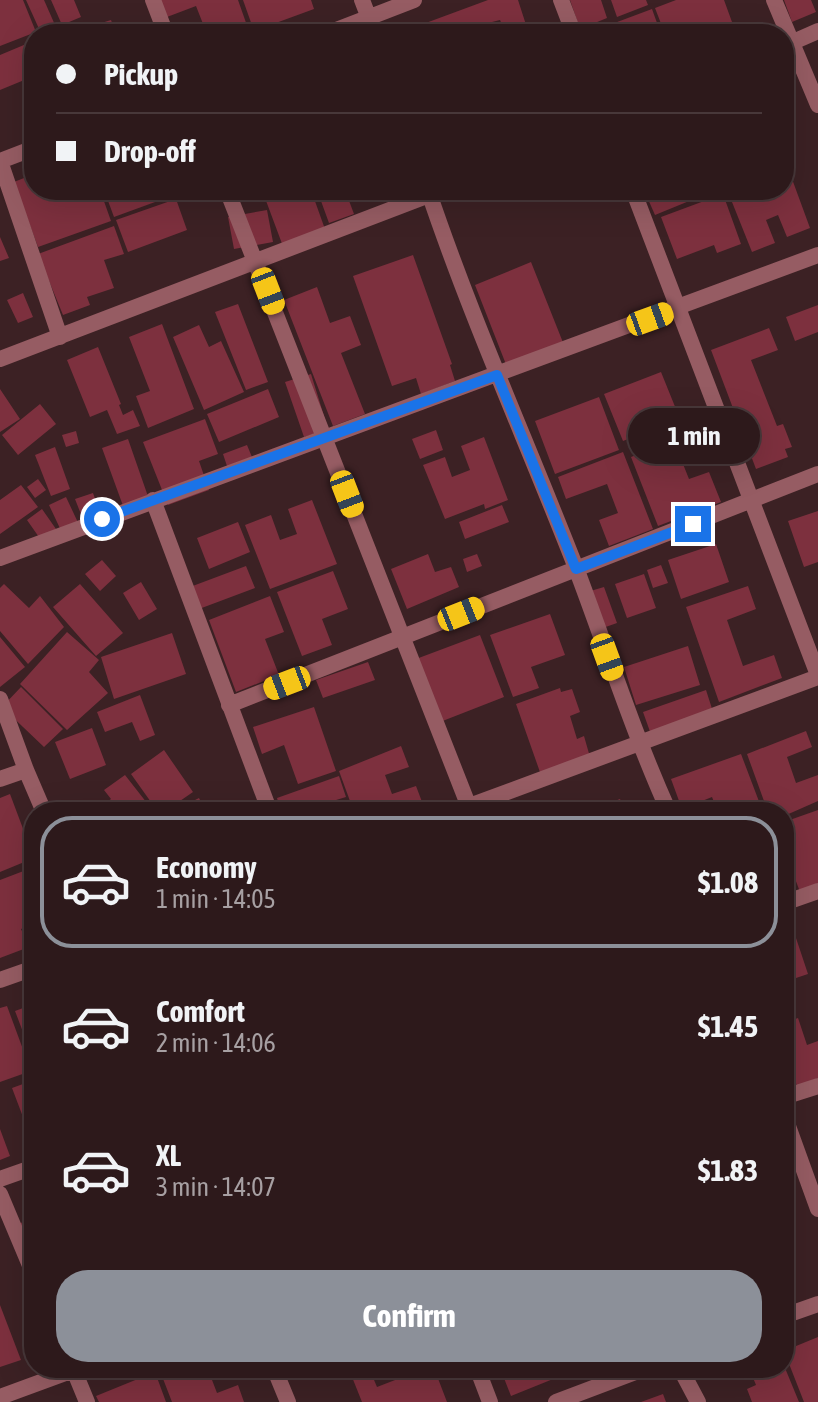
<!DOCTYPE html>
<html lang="en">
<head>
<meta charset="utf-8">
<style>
	:root { --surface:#2d191b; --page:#352224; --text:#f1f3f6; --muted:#a7a0a3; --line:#48383a; --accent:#8c9099 }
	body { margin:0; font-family:"Asap Condensed",sans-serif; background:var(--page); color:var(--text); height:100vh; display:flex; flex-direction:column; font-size:30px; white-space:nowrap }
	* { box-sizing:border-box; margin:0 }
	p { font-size:26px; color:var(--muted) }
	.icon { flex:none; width:44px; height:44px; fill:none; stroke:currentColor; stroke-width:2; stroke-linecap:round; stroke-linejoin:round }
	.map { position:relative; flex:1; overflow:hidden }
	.details { position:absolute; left:24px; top:802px; width:770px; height:576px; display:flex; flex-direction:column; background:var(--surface); border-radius:32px; box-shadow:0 8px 32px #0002,0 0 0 2px var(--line) }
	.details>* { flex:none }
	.guide { position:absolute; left:24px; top:24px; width:770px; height:176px; border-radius:32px; box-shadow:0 8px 32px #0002,0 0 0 2px var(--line); display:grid; align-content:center; height:176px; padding:0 32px; background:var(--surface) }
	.end { position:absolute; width:36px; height:36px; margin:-18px; border:10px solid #1a73e8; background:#fff; box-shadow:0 0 0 4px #fff }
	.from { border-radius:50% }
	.bubble { position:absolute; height:56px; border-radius:28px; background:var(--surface); box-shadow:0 8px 32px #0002,0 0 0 2px var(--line); font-size:26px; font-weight:700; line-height:56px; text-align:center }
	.car { position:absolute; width:24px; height:48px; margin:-24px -12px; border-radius:10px; box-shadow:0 0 6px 2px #0007; background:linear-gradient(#f5c518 24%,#345 0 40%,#f5c518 0 76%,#345 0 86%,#f5c518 0) }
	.guide b { display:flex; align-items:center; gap:28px; height:76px; font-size:30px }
	.guide b+b { border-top:2px solid var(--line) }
	.guide i { width:20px; height:20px; background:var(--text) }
	ul { padding:14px 0 0; list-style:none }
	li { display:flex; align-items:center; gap:24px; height:132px; margin:0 16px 12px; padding:0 16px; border:4px solid transparent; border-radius:32px }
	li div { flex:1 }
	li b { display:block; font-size:30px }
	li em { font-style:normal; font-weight:700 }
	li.selected { border-color:var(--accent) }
	li>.icon { width:72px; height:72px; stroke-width:1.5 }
	.button { display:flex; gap:16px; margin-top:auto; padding:16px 32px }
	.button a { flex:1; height:92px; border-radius:32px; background:var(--accent); color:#fff; font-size:32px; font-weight:700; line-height:92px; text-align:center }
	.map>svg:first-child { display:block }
	.building { fill:#7d303e }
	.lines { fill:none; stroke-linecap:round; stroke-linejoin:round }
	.minor { stroke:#965c63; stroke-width:16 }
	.route { stroke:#1a73e8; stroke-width:10 }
</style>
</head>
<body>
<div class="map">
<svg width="818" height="1402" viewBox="0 0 818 1402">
	<rect width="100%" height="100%" fill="#3c2124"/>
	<!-- building -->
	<path class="building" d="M0,0H23L36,32L0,46Z
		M26,0H44L55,25L40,31Z
		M51,0H74L81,17L62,25Z
		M160,0H238L250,34H207L196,6L167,17Z
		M243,0H311L314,9L254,31Z
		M488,0H518L529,34H506L500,20L492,22L497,34H396Z
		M570,0H601L607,18L580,29Z
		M611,0H646L648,5L617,17Z
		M676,0H724L732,22L709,30L710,34H665L655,8Z
		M784,0H811L816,12L792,22Z
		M652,9L661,34H585Z
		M111,20L116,34H80L79,30Z
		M31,42L34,48V76L0,90V55Z
		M788,168L810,228L787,237L778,215L766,220L775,243L752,252L728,192L784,190V169Z
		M34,174V190H46L48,197L66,190H100L111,221L38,247L14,182Z
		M104,190H176L177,194L114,217Z
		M262,190H311L326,232L284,249Z
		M317,190H345L354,214L329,223Z
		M644,190H716L655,215Z
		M723,194L741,244L717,253L714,245L677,259L661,217Z
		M176,199L187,230L128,252L116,220Z
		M267,210L273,242L234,249L228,217Z
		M114,226L124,254L104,260L114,288L87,297L90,305L63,315L38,254Z
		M0,237L9,258L0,261Z
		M413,255L452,364L450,365L455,381L421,394L416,378L392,386L353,276Z
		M531,262L564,345L507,367L475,285Z
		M317,287L330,323L350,316L361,345L341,353L365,414L333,426L284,300Z
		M23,293L33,317L18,323L7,300Z
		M238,304L268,382L246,390L215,312Z
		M818,305V332L795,341L786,317Z
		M162,324L194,409L148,428L136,396L150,391L129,337Z
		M199,325L209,347L221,341L244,392L204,410L173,337Z
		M769,328L778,350L751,360L777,426L783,424L792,447L785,449L788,457L756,469L711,350Z
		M98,347L121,404L119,405L123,415L133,410L140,426L117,434L107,410L90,417L67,360Z
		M661,372L680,419L623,441L604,394Z
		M311,374L328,429L304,437L285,382Z
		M0,389L20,419L0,432Z
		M268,389L279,417L219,442L207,414Z
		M599,397L619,450L555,474L535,421Z
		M40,404L56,424L18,455L2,435Z
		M205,419L218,454L199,461L209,490L168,505L143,442Z
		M436,430L443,450L420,459L412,439Z
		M76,431L79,443L66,447L62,435Z
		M484,437L508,500L485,509L484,504L445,519L423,465L445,457L452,477L470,470L461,446Z
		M128,439L151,505L126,514L102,448Z
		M668,443L677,466L683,464L689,479L709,472L721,502L658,526L631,457Z
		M247,445L254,462L229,472L223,454Z
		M55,447L70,489L51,496L35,455Z
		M623,452L653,529L609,546L599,520L618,513L607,484L566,499L558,477Z
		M38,479L46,490L35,498L27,487Z
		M21,485L38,507L0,534V500Z
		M93,493L101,516L84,522L75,499Z
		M66,497L82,531L65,539L49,505Z
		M312,500L337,564L270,589L245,525L271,515L280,540L297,534L288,509Z
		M502,505L509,522L465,539L459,522Z
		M42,509L56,529L41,540L27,520Z
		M818,511V562L804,567L788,521Z
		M238,522L250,552L209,569L197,538Z
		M716,544L729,582L681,599L668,560Z
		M428,554L435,572L451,567L459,587L407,609L391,569Z
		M477,554L482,566L467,572L463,559Z
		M102,560L116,576L100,591L85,574Z
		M661,565L668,583L653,588L647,570Z
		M246,566L255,588L199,609L190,587Z
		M333,571L348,609L322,619L332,645L302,656L277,592Z
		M644,574L656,608L627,618L615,584Z
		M141,582L157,609L139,620L123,593Z
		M4,584L29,608L40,596L64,627L28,664L0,631V588Z
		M80,584L123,633L96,656L53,607Z
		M748,586L756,609L727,620L743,666L774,655L782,678L719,702L686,607Z
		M604,587L617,623L600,629L587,592Z
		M270,596L284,632L265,639L279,675L236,692L209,620Z
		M550,614L565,655L531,667L539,688L513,697L490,635Z
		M67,632L99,660L89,672L108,693L67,730L20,684Z
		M172,633L186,674L114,699L101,657Z
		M480,635L504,697L440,722L416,659Z
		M0,637L25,667L0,687Z
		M688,646L700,685L636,705L624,667Z
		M368,662L375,680L323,698L316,680Z
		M21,687L63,729L44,747L2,707Z
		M560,688L561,692L572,689L580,712L570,716L577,739L584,736L590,757L541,775L516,704Z
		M706,690L715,718L653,740L643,712Z
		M140,695L155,735L140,741L132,722L105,732L97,712Z
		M314,707L336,771L298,784L284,745L262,754L253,727Z
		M92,728L106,765L70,779L55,742Z
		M806,731L812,747L787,757L796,783L818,775V801L784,816V812H768L747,754Z
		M401,746L409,767L385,775L392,794L416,786L424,807L410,812H354L339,771Z
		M164,750L193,792L164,812H158L131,774Z
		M741,754L763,812H718L712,797L682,809L671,779Z
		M125,775L154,812H93L111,799L104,790Z
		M339,776L346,797L323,804L326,812H281L277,798Z
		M10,794L34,858L0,872V798Z
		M199,798L206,812H171Z
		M620,799L625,812H585Z
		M818,810V886L800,892L784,849V822Z
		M34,867V924L21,929L29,947L0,958V880Z
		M795,935L808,974L784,982V938Z
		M34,1004V1061L15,1011Z
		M7,1006L31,1071L0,1082V1008Z
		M798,1018L807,1045L818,1041V1078L797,1086L784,1051V1023Z
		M34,1080V1146L12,1088Z
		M0,1129L10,1156L0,1160Z
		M34,1218V1266L18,1224Z
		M0,1305L21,1360L0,1367Z
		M818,1337V1402H804L784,1351Z
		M169,1368H220L209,1372L217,1393L238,1385L244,1402H172L160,1371Z
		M359,1368H369L377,1387L426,1368H434L447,1402H362L350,1372Z
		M500,1368H572L573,1371L511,1396Z
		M749,1368H785L799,1402H752L747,1389L756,1385Z
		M155,1372L166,1402H99L96,1396Z
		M663,1394L666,1402H641Z"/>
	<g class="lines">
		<!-- minor -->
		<path class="minor" d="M153,0L166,34
			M362,0L375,34
			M561,0L574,34
			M774,0L818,105
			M326,34L414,0
			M784,46L818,31
			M0,161L60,337
			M0,161L34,148
			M227,190L471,812
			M428,190C471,318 527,442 576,568C607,650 633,732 669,812
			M633,190L818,675
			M0,359L429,195
			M153,500L270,812
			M0,558L818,255
			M0,699L26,770L44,812
			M229,705L818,474
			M0,779L26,770
			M453,812L818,677
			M784,903L818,891
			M0,980L34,968
			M784,1097L818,1086
			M784,1115L818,1209
			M0,1179L34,1167
			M0,1194L34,1275
			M784,1316L818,1304
			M73,1368L87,1402
			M274,1368L288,1402
			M477,1368L490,1402
			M680,1368L698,1402
			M0,1397L79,1368
			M556,1402L646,1368"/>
	</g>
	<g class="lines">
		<!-- route -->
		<path class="route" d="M102,519L497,375L576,569L693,524"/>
	</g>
</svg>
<i class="end from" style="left:102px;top:519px"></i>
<i class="end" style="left:693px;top:524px"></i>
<div class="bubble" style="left:628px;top:408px;width:132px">1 min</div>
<i class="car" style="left:268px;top:291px;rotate:159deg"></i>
<i class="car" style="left:650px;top:319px;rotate:70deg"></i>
<i class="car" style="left:347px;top:494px;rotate:159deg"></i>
<i class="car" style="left:461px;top:614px;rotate:68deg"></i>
<i class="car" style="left:607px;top:657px;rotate:160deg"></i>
<i class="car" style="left:287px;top:683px;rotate:249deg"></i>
<div class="guide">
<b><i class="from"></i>Pickup</b>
<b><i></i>Drop-off</b>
</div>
<section class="details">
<ul>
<li class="selected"><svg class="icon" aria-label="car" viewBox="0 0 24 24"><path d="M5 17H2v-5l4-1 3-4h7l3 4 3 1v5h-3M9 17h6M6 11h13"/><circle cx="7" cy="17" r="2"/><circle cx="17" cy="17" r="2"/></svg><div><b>Economy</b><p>1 min · 14:05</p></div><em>$1.08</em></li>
<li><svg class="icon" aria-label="car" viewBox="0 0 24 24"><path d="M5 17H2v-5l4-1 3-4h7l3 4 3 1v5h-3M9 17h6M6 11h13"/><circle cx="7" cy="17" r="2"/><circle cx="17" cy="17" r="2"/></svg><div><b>Comfort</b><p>2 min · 14:06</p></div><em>$1.45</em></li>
<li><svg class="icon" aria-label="car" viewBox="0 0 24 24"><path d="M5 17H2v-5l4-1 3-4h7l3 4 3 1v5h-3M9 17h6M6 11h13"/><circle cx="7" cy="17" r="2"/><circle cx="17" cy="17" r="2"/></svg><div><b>XL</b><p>3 min · 14:07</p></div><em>$1.83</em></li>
</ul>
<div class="button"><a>Confirm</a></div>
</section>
</div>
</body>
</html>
